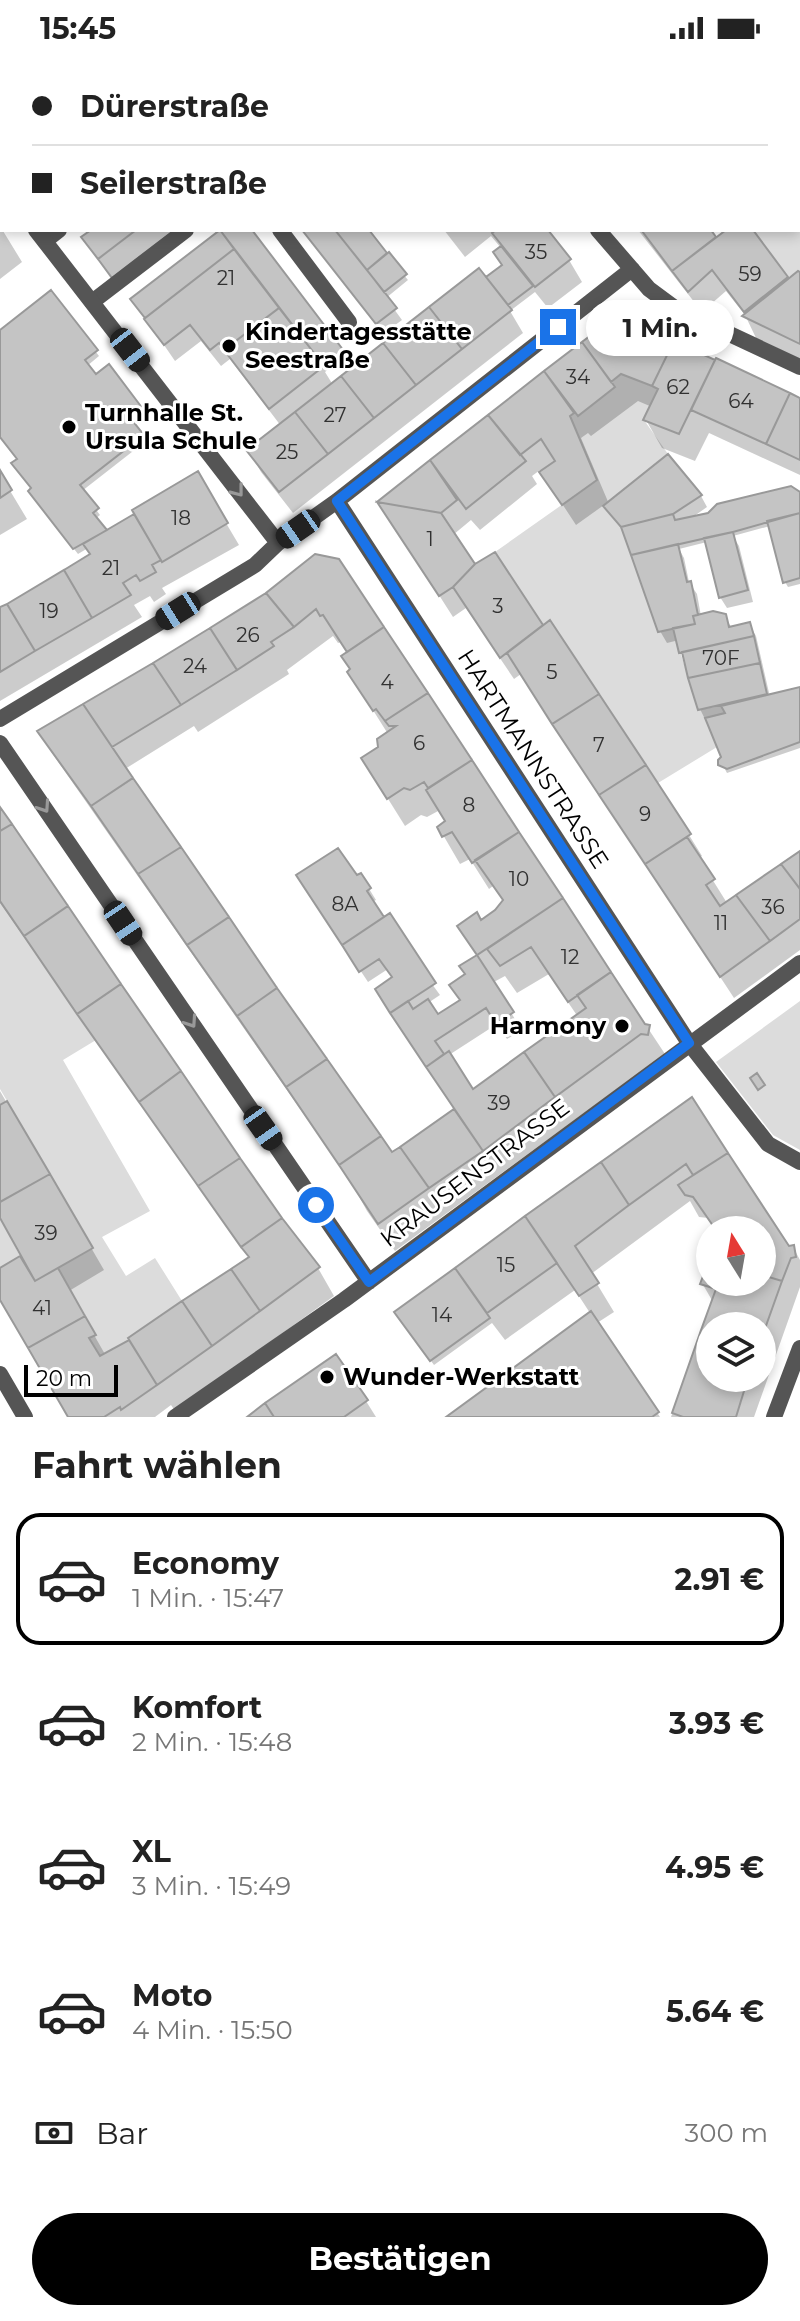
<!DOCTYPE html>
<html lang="de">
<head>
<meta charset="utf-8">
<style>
	:root { --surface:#fff; --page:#f2f2f2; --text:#222; --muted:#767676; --line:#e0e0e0; --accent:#000 }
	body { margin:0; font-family:Montserrat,sans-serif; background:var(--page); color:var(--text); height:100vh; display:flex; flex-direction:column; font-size:30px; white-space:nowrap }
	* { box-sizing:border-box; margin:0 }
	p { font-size:26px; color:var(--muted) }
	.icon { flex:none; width:44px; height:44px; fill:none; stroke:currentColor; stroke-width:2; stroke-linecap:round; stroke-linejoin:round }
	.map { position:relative; height:1361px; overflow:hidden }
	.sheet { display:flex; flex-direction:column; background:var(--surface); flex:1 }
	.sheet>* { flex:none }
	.top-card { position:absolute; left:0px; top:0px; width:800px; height:176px; box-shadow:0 4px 12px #0003; display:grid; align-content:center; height:176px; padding:0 32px; background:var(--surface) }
	.needle { width:52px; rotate:349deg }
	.fabs { position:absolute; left:696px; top:1160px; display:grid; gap:16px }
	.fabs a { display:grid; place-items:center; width:80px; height:80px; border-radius:50%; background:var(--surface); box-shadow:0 4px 12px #0003; font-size:40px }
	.scale { position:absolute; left:24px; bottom:20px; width:94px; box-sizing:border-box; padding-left:8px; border:4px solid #000; border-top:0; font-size:22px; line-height:28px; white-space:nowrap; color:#000; -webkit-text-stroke:6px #fff; paint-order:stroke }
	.end { position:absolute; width:36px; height:36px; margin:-18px; border:10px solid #1a73e8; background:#fff; box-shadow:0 0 0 4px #fff }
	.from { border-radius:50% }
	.bubble { position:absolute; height:56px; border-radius:28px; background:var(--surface); box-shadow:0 4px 12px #0003; font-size:26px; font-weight:700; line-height:56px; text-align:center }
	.car { position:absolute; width:24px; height:48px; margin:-24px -12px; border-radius:10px; box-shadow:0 0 6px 2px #0007; background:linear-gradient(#222 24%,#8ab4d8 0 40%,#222 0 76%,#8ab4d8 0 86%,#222 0) }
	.top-card b { display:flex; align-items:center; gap:28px; height:76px; font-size:30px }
	.top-card b+b { border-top:2px solid var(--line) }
	.top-card i { width:20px; height:20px; background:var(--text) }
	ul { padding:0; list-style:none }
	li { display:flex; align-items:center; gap:24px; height:132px; margin:0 16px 12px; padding:0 16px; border:4px solid transparent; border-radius:24px }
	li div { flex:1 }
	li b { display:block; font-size:30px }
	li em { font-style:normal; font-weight:700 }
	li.selected { border-color:var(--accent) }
	li>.icon { width:72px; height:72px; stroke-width:1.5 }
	h2 { padding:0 32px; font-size:36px; line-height:96px }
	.pay { display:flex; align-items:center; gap:20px; height:88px; padding:0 32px; font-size:30px }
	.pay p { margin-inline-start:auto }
	.primary-button { display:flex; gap:16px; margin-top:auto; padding:16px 32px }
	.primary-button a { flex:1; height:92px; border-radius:48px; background:var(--accent); color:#fff; font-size:32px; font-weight:700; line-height:92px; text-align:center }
	.status { display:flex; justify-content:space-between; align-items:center; height:56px; padding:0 40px; background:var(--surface); direction:ltr }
	.status svg { height:22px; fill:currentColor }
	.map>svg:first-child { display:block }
	.green { fill:#dcdcdc }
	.shadow { fill:#0003; fill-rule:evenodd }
	.building { fill:#c4c4c4; stroke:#999; stroke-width:2 }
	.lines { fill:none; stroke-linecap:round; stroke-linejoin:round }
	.lane { stroke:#555; stroke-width:16 }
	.street { stroke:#555; stroke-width:16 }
	.oneway { stroke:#999 }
	.route { stroke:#1a73e8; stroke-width:10 }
	.poi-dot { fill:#000; stroke:#fff; stroke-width:3 }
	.labels { text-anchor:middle; stroke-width:6; stroke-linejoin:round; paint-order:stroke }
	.number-label { font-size:20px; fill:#313131 }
	.poi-label { font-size:24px; font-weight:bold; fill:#000; stroke:#fff; text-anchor:start }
	.street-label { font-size:24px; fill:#000; stroke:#fff }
</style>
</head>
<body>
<div class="status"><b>15:45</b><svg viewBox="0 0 49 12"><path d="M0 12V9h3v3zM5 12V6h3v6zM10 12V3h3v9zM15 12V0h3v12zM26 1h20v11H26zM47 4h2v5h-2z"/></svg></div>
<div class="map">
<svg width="800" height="1361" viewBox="0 0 800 1361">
	<rect width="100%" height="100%" fill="#fff"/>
	<!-- green -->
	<path class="green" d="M800,28V216L788,221L753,174H798Z
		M621,318L658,333L644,364L668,398L603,451L621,471L658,575L673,572L698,654L721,650L725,657L717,691L658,727L550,564L543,569L495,496L597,424L570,360L574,357L578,359Z
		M0,845L96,984L63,1004L150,1155L102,1181L126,1220L155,1202L182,1245L128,1282L129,1284L100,1300L89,1282L96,1278L58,1212L93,1191L0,1033Z
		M800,945V1094L773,1079L716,1006Z
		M0,1162L20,1200L0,1212Z"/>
	<!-- shadow -->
	<path class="shadow" d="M310,0H388L389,2H311Z
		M571,0H602L599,2Z
		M617,0H655L653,2Z
		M725,0H800V59L798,61V2H722Z
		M0,170L22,206L0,223Z
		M221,174H249L342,296L345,301L325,316L333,329L504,210L501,192L491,180L465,201L444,174H546L569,204L582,226L548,252L535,236L510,255L523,277L293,457L261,416L249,395L281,370L230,303L221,310L201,285L175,305L133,244Z
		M302,174H370L368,176L408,224L386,242L402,264L383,278Z
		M638,174H709L716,184L729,174H750L788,224L800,218V303L756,282L745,259L726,235L702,256Z
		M51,237L99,300L87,310L96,321L142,354L145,359L133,368L146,385L82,435L100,459L95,463L108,476L197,418L239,489L162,532L166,538L154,546L150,540L134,549L142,561L0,645V554L92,499L88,492L78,498L33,441V433L19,404L0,380V276Z
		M619,260L800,345V419L709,377L695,405L662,392L646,364L652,351L638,345L591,380L588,377L581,382L609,448L701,440L707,451L690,463L800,438V528L788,531L785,526L770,470L733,480L739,490L753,546L727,552L720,541L707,486L679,493L684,502L689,526L697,538L701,560H724L732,572L749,568L756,580L770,641L800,634V692L727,717L720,704L724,702L700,653L679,584L667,587L660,575L625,478L604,449L576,469L540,414L532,420L537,428L480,474L471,464L453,479L475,511L495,499L689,779L702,800L699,802L727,847L800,797V894L734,942L521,618L514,623L466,552L453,561L380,447Z
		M0,418L27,463L0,479Z
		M338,504L665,998L395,1195L367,1155L351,1126L52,697L39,676ZM333,580L338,587L341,586L349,598L352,614L349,616L388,678L380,692V730L405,770L421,759L427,761L440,754L452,772H439L460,808L470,803L489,833L493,830L504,846L496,856L481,866L460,870L478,901L467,919L461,946L437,961L428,947L440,939L372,846L376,844L361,820L305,831L368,926L388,913L394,923L403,974L455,1055L391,1099L125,713L194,670L198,676L289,618L287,614ZM549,918L578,961L472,1036L449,999L497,968L507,983L522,974L492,927L505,920L517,937Z
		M0,753L280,1163L318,1212L334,1240L175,1355L171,1349L155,1361H71L0,1240V1214L23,1201L0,1160V1035L104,1214L69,1235L106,1300L131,1285L250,1203L0,847Z
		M691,1044L788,1192L793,1191L800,1204V1231L754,1361H671L713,1246L702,1227L710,1207V1226H762V1174H716L708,1162L699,1161L690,1145L591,1218L614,1256L597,1267L660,1361H449L590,1257L575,1234L505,1284L492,1267L434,1309L396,1257ZM710,1270H762V1322H710Z
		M366,1345L376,1361H249Z"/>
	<!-- building -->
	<path class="building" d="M70,0H143L145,2H72Z
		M182,0H218L219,2H182Z
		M313,0H360L358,2Z
		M360,0H391L392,2H358Z
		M489,0H559L560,2H490Z
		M721,0H800V28L798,30V2H719Z
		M91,174H136L98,203L81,181Z
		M136,174H175L112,222L98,203Z
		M220,174H252L344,295L324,310Z
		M220,174L234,193L145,262L130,243Z
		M302,174H335L397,252L376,268Z
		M335,174H369L387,197L367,214Z
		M496,174H548L571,203L535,231L492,177Z
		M711,174L716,181L672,215L642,175Z
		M726,174H753L788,221L744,256L712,214L688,236L672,215Z
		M501,190L533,230L508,249L486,221L502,209L493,196Z
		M234,193L279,252L224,294L219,287L210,294L190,269L164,289L144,263Z
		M389,196L407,218L384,236L367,214Z
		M479,212L512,254L462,293L429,251Z
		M798,215L800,216V288L742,260Z
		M51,234L98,294L85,304L96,318L109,308L143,353L131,363L144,379L80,429L99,452L93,457L107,474L73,493L28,435L31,432L11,407L17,403L0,381V274Z
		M429,251L462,293L416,329L383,287Z
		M279,252L324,310L269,353L224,294Z
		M619,258L674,285L652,330L621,318L611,326L582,286Z
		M674,285L715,304L679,378L643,364L658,333L652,330Z
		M582,286L615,331L578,360L544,315Z
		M383,287L416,329L374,362L341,320Z
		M716,302L790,337L766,388L691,354Z
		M544,315L574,357L570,360L597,424L562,449L539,416L555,405L541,383L520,399L488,359Z
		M341,320L374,362L328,398L295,356Z
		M790,337L800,342V404L766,388Z
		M295,356L328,398L279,436L246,394Z
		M488,359L526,405L466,453L430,404Z
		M668,398L702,439L673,458L621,471L603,450Z
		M430,404L457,444L441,457L377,446Z
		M0,414L12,434L0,442Z
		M198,415L228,467L162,506L132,454Z
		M791,430L800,436V457L733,476L631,499L621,471L673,458L675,464L708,457L717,448Z
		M377,446L441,457L475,508L453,531L439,540Z
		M800,457V522L783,527L767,465Z
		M134,458L161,504L152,509L156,516L140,525L136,519L123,527L131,539L92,562L64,514L90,498L83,488Z
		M733,476L748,534L719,542L704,482Z
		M678,488L687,526L691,525L698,559L693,560L695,568L658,576L631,499Z
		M495,496L543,569L500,602L453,531L475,508Z
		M315,498L339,503L384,571L347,596L323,559L320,560L316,553L294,571L266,537Z
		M64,514L92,562L35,595L7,548Z
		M266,537L294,571L271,586L274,590L237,614L210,572Z
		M7,548L35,595L0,616V551Z
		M713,555L726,558L729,571L750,566L754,580L679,597L673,572L695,568L693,560Z
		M550,564L599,638L552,668L507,597Z
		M384,571L428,637L385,665L376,653L373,655L347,616L350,613L341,600Z
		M210,572L237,614L181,649L153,607Z
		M754,580L760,607L688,622L682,596Z
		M153,607L181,649L112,691L83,648Z
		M760,607L767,638L698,654L688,622Z
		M800,631V686L727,713L718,709V704L721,701L705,662L725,657L721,650Z
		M428,637L472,704L428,732L424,726L410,734L404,732L387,743L361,702L378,691L377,683L396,670H389L385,665Z
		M599,638L646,709L599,739L552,668Z
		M83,648L133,722L91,750L37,675Z
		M472,704L519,776L472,807L452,776L442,781L437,771L445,765L426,734Z
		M646,709L691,778L645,808L599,739Z
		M133,722L181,791L138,818L91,750Z
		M0,751L12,768L0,775Z
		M12,768L68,850L24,880L0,845V775Z
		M519,776L563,842L477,899L457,870L477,856L481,864L495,854L503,844L475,804Z
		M687,781L715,823L706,829L720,850L736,839L770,885L720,921L645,808Z
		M181,791L229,861L187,889L138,818Z
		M338,792L357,819L361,817L371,832L367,835L384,861L342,889L296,819Z
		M800,795V833L781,808Z
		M781,808L800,833V863L770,885L736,839Z
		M563,842L611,916L568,946L531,891L500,910L487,893Z
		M68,850L121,928L77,958L24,880Z
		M390,857L436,927L390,957L375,933L392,921L379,903L359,916L342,889Z
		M229,861L277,932L237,960L187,889Z
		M477,899L514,956L496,968L486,952L435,985L444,998L426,1011L390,957L408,945L413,953L428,943L438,958L460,944L449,929L465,918L459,910Z
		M611,916L645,968L650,969L648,979L641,978L555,1041L524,996L586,952L577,939Z
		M121,928L181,1015L139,1046L77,958Z
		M277,932L327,1003L286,1031L237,960Z
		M449,995L473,1033L524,996L555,1041L483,1095L426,1011Z
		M327,1003L381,1080L339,1109L286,1031Z
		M181,1015L240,1102L198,1130L139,1046Z
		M757,1017L765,1029L758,1034L750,1022Z
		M692,1041L728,1097L693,1119L686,1108L629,1149L601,1106Z
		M7,1045L50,1118L0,1146V1049Z
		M454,1053L483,1095L429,1132L400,1091Z
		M381,1080L392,1096L400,1091L429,1132L378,1168L339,1109Z
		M728,1097L789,1190L794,1189L796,1201L791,1202L782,1225L762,1219V1174H716L693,1141L685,1139L678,1129Z
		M240,1102L282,1162L241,1191L198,1130Z
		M601,1106L629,1149L575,1190L599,1227L579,1240L525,1160Z
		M50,1118L93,1192L35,1225L0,1162V1146Z
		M525,1160L557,1207L487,1257L455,1212Z
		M282,1162L320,1211L260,1255L231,1213L249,1201L241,1191Z
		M20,1200L35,1225L58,1212L85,1260L28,1292L0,1244V1212Z
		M710,1202V1226H762V1219L782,1225L762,1281V1270H710V1281L700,1277L716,1233L700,1228Z
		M455,1212L490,1262L430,1305L394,1256Z
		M231,1213L260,1255L212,1290L182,1245Z
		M182,1245L212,1290L157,1329L128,1282Z
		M591,1255L659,1356L652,1361H446Z
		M85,1260L96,1279L89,1282L100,1300L129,1284L157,1329L121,1354L120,1351L104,1361H68L28,1292Z
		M700,1277L710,1281V1322H748L736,1361H683L672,1357Z
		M336,1298L368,1344L344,1361H274L265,1347Z
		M265,1347L274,1361H247Z"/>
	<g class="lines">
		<!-- lane -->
		<path class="lane" d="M18,2L21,0
			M0,16L2,15
			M280,174L349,266
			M45,185L59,174
			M92,246L186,174"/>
		<!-- street -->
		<path class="street" d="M453,0L455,2
			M662,2L665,0
			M0,128L2,130
			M36,174L278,487
			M598,174L649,233L676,253L800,311
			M337,445L689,987L768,1088L800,1106
			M0,663L255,509L278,487L337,445L632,213
			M0,687L369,1226
			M0,1318L25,1361
			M175,1361L344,1244L800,907
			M774,1361L800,1292"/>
	</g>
	<!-- one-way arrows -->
	<defs><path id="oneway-chevron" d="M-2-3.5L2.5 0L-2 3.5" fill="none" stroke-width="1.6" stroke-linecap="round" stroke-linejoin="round" transform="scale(2)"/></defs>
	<g class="oneway">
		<use href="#oneway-chevron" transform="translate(238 435) rotate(52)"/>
		<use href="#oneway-chevron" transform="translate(44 751) rotate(56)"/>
		<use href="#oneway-chevron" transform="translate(191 966) rotate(56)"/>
	</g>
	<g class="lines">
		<!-- route -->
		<path class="route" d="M316,1149L369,1226L689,987L337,445L558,271"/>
	</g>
	<!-- markers -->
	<g class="poi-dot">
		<circle cx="229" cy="290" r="8"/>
		<circle cx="69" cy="371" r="8"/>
		<circle cx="622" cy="970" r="8"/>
		<circle cx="327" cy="1321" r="8"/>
	</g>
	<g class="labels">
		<!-- number labels -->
		<g class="number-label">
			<text x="536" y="203">35</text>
			<text x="750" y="225">59</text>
			<text x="226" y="229">21</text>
			<text x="578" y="328">34</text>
			<text x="678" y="338">62</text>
			<text x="741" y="352">64</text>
			<text x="335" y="366">27</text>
			<text x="287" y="403">25</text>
			<text x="181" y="469">18</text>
			<text x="430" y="490">1</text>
			<text x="111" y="519">21</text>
			<text x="498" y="557">3</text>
			<text x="49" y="562">19</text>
			<text x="248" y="586">26</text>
			<text x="721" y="609">70F</text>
			<text x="195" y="617">24</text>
			<text x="552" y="623">5</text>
			<text x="387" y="633">4</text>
			<text x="419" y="694">6</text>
			<text x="599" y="696">7</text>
			<text x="469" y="756">8</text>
			<text x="645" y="765">9</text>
			<text x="519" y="830">10</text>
			<text x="345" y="855">8A</text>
			<text x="773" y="858">36</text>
			<text x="721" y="874">11</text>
			<text x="570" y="908">12</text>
			<text x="499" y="1054">39</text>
			<text x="46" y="1184">39</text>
			<text x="506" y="1216">15</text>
			<text x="42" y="1259">41</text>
			<text x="442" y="1266">14</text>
		</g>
		<!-- poi labels -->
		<g class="poi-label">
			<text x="245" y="284">Kindertagesstätte<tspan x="245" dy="28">Seestraße</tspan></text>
			<text x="85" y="365">Turnhalle St.<tspan x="85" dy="28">Ursula Schule</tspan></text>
			<text x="606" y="978" text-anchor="end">Harmony</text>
			<text x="343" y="1329">Wunder-Werkstatt</text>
		</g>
		<!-- street labels -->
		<g class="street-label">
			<text transform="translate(533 703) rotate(57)" y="8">HARTMANNSTRASSE</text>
			<text transform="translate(475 1117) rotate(-37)" y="8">KRAUSENSTRASSE</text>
		</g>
	</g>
</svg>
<div class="fabs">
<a><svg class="needle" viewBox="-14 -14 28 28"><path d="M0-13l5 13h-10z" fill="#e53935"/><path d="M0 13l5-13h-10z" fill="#767676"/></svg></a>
<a><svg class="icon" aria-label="layers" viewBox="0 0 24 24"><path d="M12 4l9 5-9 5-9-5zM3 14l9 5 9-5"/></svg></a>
</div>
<div class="scale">20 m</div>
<i class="end from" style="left:316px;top:1149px"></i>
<i class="end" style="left:558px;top:271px"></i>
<div class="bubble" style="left:586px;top:244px;width:148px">1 Min.</div>
<i class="car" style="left:130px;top:294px;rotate:142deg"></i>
<i class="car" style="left:298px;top:473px;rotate:235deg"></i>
<i class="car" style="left:178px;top:555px;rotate:238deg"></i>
<i class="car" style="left:123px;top:867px;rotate:146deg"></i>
<i class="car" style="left:263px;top:1072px;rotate:145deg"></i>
<div class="top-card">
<b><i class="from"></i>Dürerstraße</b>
<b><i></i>Seilerstraße</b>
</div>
</div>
<section class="sheet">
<h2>Fahrt wählen</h2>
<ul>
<li class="selected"><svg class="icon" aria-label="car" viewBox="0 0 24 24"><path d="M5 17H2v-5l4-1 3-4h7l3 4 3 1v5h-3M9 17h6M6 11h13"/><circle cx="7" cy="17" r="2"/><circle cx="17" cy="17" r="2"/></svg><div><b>Economy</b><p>1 Min. · 15:47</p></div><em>2.91 €</em></li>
<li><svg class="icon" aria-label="car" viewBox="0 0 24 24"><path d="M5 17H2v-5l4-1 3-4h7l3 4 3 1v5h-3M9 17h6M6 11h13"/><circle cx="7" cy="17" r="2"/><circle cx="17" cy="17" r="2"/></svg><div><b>Komfort</b><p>2 Min. · 15:48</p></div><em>3.93 €</em></li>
<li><svg class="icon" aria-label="car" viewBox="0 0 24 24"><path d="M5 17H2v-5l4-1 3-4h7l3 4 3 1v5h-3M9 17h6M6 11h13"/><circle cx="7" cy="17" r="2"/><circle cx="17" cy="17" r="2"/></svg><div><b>XL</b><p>3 Min. · 15:49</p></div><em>4.95 €</em></li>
<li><svg class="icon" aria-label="car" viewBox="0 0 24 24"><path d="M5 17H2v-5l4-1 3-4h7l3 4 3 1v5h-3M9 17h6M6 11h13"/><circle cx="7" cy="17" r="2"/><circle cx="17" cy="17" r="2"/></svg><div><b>Moto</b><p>4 Min. · 15:50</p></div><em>5.64 €</em></li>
</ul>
<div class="pay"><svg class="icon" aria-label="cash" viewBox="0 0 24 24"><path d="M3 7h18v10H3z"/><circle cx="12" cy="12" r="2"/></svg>Bar<p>300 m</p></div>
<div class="primary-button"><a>Bestätigen</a></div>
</section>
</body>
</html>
